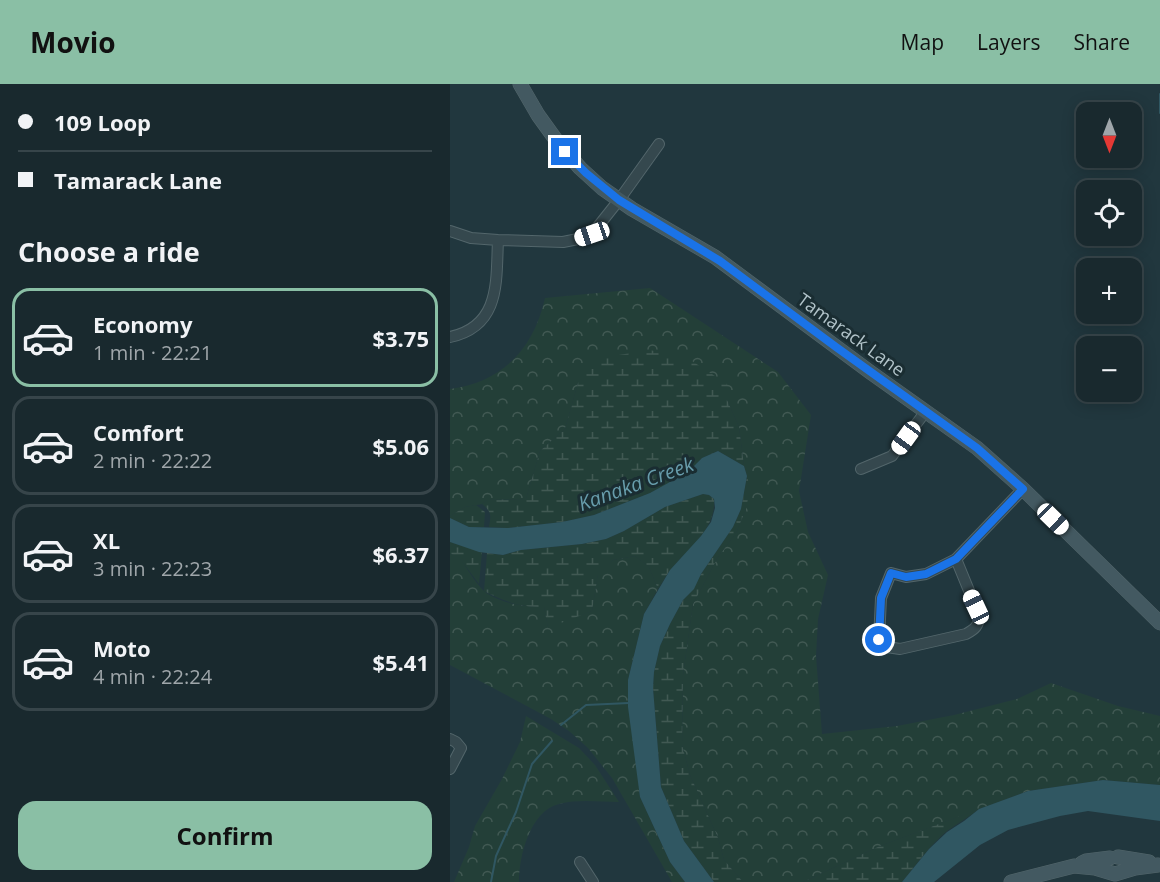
<!DOCTYPE html>
<html lang="en">
<head>
<meta charset="utf-8">
<style>
	:root { --surface:#19292e; --page:#26353a; --text:#f1f3f6; --muted:#9fa6aa; --line:#37454a; --accent:#8abfa5 }
	body { margin:0; font-family:"Open Sans",sans-serif; background:var(--page); color:var(--text); height:100vh; display:flex; flex-direction:column; font-size:22px; white-space:nowrap }
	* { box-sizing:border-box; margin:0 }
	p { font-size:20px; color:var(--muted) }
	.icon { flex:none; width:33px; height:33px; fill:none; stroke:currentColor; stroke-width:2; stroke-linecap:round; stroke-linejoin:round }
	.map { position:relative; flex:1; overflow:hidden }
	.details { display:flex; flex-direction:column; background:var(--surface); width:450px }
	.details>* { flex:none }
	.guide { display:grid; align-content:center; height:132px; padding:0 18px; background:var(--surface) }
	.needle { width:39px; rotate:180deg }
	.fabs { position:absolute; left:626px; top:18px; display:grid; gap:12px }
	.fabs a { display:grid; place-items:center; width:66px; height:66px; border-radius:12px; background:var(--surface); box-shadow:0 3px 15px #0003,0 0 0 2px var(--line); font-size:30px }
	.end { position:absolute; width:27px; height:27px; margin:-14px; border:8px solid #1a73e8; background:#fff; box-shadow:0 0 0 3px #fff }
	.from { border-radius:50% }
	.car { position:absolute; width:18px; height:36px; margin:-18px -9px; border-radius:8px; box-shadow:0 0 4px 2px #0007; background:linear-gradient(#fff 24%,#345 0 40%,#fff 0 76%,#345 0 86%,#fff 0) }
	.guide b { display:flex; align-items:center; gap:21px; height:57px; font-size:22px }
	.guide b+b { border-top:2px solid var(--line) }
	.guide i { width:15px; height:15px; background:var(--text) }
	ul { padding:0; list-style:none }
	li { display:flex; align-items:center; gap:18px; height:99px; margin:0 12px 9px; padding:0 6px; border:3px solid var(--line); border-radius:18px }
	li div { flex:1 }
	li b { display:block; font-size:22px }
	li em { font-style:normal; font-weight:700 }
	li.selected { border-color:var(--accent) }
	li>.icon { width:54px; height:54px; stroke-width:1.5 }
	h2 { padding:0 18px; font-size:27px; line-height:72px }
	.button { display:flex; gap:12px; margin-top:auto; padding:12px 18px }
	.button a { flex:1; height:69px; border-radius:18px; background:var(--accent); color:#111; font-size:24px; font-weight:700; line-height:69px; text-align:center }
	header { display:flex; align-items:center; gap:36px; box-sizing:border-box; height:84px; padding:0 30px; background:var(--accent); color:#111 }
	header strong { font-size:28px }
	nav { display:flex; gap:33px; margin-inline-start:auto; font-size:21px }
	main { display:flex; flex:1; min-height:0 }
	.map>svg:first-child { display:block }
	.forest { fill:url(#forest-crowns) }
	.wetland { fill:url(#wetland-marsh) }
	.water { fill:#305762 }
	.lines { fill:none; stroke-linecap:round; stroke-linejoin:round }
	.stream { stroke:#305762; stroke-width:2 }
	.street-casing { stroke:#53666b; stroke-width:12 }
	.secondary-casing { stroke:#53666b; stroke-width:15 }
	.street { stroke:#35484e; stroke-width:10 }
	.secondary { stroke:#435961; stroke-width:14 }
	.route { stroke:#1a73e8; stroke-width:8 }
	.labels { text-anchor:middle; stroke-width:6; stroke-linejoin:round; paint-order:stroke }
	.street-label { font-size:18px; fill:#b1c3c9; stroke:#1a2d32 }
	.water-label { font-size:20px; font-style:italic; fill:#679cab; stroke:#1a2d32 }
</style>
</head>
<body>
<header>
<strong>Movio</strong>
<nav><a>Map</a><a>Layers</a><a>Share</a></nav>
</header>
<main>
<section class="details">
<div class="guide">
<b><i class="from"></i>109 Loop</b>
<b><i></i>Tamarack Lane</b>
</div>
<h2>Choose a ride</h2>
<ul>
<li class="selected"><svg class="icon" aria-label="car" viewBox="0 0 24 24"><path d="M5 17H2v-5l4-1 3-4h7l3 4 3 1v5h-3M9 17h6M6 11h13"/><circle cx="7" cy="17" r="2"/><circle cx="17" cy="17" r="2"/></svg><div><b>Economy</b><p>1 min · 22:21</p></div><em>$3.75</em></li>
<li><svg class="icon" aria-label="car" viewBox="0 0 24 24"><path d="M5 17H2v-5l4-1 3-4h7l3 4 3 1v5h-3M9 17h6M6 11h13"/><circle cx="7" cy="17" r="2"/><circle cx="17" cy="17" r="2"/></svg><div><b>Comfort</b><p>2 min · 22:22</p></div><em>$5.06</em></li>
<li><svg class="icon" aria-label="car" viewBox="0 0 24 24"><path d="M5 17H2v-5l4-1 3-4h7l3 4 3 1v5h-3M9 17h6M6 11h13"/><circle cx="7" cy="17" r="2"/><circle cx="17" cy="17" r="2"/></svg><div><b>XL</b><p>3 min · 22:23</p></div><em>$6.37</em></li>
<li><svg class="icon" aria-label="car" viewBox="0 0 24 24"><path d="M5 17H2v-5l4-1 3-4h7l3 4 3 1v5h-3M9 17h6M6 11h13"/><circle cx="7" cy="17" r="2"/><circle cx="17" cy="17" r="2"/></svg><div><b>Moto</b><p>4 min · 22:24</p></div><em>$5.41</em></li>
</ul>
<div class="button"><a>Confirm</a></div>
</section>
<div class="map">
<svg width="710" height="798" viewBox="0 0 710 798">
	<defs>
		<pattern id="forest-crowns" width="20" height="18" patternUnits="userSpaceOnUse" patternTransform="scale(1.5)"><rect width="20" height="18" fill="#233f38"/><path d="M2 6a3 3 0 1 1 6 0M12 15a3 3 0 1 1 6 0" fill="none" stroke="#415953"/></pattern>
		<pattern id="wetland-marsh" width="20" height="14" patternUnits="userSpaceOnUse" patternTransform="scale(1.5)"><rect width="20" height="14" fill="#233f38"/><path d="M1 5h8M5 5V1M11 12h8M15 12V8" fill="none" stroke="#415953"/></pattern>
	</defs>
	<rect width="100%" height="100%" fill="#21373e"/>
	<!-- forest -->
	<path class="forest" d="M200,204L328,288L361,331L349,407L358,448L378,491L368,535L366,572L372,650L447,642L504,631L567,615L601,599L668,622L710,632V701L653,696L578,707L430,762L353,798H293L274,776L268,754L240,691L232,661L233,591L243,520L268,473L286,449L296,425L297,392L294,382L289,343L277,316L128,299L115,345L90,367L76,415L37,416L32,420L15,423L0,432V305C53,298 84,264 95,214Z
		M0,470L8,471C15,481 26,500 34,507C48,519 76,523 94,523L98,543L142,527L148,489L163,476L185,472L199,483L208,505L194,530L178,596L190,713L220,778L235,798H222L162,694L138,664L119,647L101,635L0,581Z
		M76,632L129,664L145,681L169,718C150,718 128,715 109,720C80,727 69,772 69,798H4L19,763L25,742L52,695L70,658Z"/>
	<!-- wetland -->
	<path class="wetland" d="M200,266L242,277L277,300V316L289,343L294,382L268,367L252,374L239,388L200,409L144,431L112,438L58,444L39,443C41,432 42,428 32,420L37,416L76,415L90,367L115,345L128,299L150,274Z
		M297,392L300,404L296,425L286,449L268,473L243,520L233,591L232,661L240,691L268,754L274,776L293,798H264L234,757L211,703L203,604L204,588L210,562L220,540L233,516L243,505L251,490L283,443L291,425Z
		M253,410L259,411L264,415C266,445 239,464 221,485C216,491 213,498 208,505L199,483L185,472L163,476L148,490L142,527L98,544L94,523C70,523 55,518 34,507L37,469L53,471L71,466L132,460L156,455L174,447L215,423Z
		M26,421L35,428L34,443H19L0,434V432L15,423Z
		M0,458L32,468L29,500L8,472L0,470Z
		M529,725C519,733 508,739 497,747C480,761 466,781 452,798H353L430,762Z"/>
	<!-- water -->
	<path class="water" d="M268,367L294,382L297,392L291,425L283,443L251,490L244,505L233,516L220,540L210,562L204,588L203,604L211,703L234,757L264,798H235L220,778L190,713L178,623V596L194,530L220,486L251,452L261,438L265,424L264,415L259,411L253,410L215,423L174,447L156,455L132,460L71,466L53,471L29,468L0,458V434L19,443L58,444L112,438L144,431L200,409L238,388L252,374Z
		M653,696L710,701V737L638,727L610,732L558,746L530,761L484,798H452L479,765L497,748L514,737L529,725L578,707Z"/>
	<g class="lines">
		<!-- stream -->
		<path class="stream" d="M710,10V29
			M111,641L136,621L179,619
			M41,798L46,772L66,728L82,680L102,657"/>
		<!-- street casing -->
		<g class="street-casing">
			<path id="street" d="M0,147L21,154L48,156L113,158L128,155L142,150L169,116L209,60
				M0,253C51,242 46,197 48,156
				M411,385L442,372L476,327
				M441,489L431,514L429,556L432,560L437,563L450,565L516,550C525,545 529,542 529,531L506,475
				M441,489L456,493L476,490L506,475L573,405
				M0,655L6,658L11,664L0,685
				M130,778L143,798"/>
		</g>
		<!-- secondary casing -->
		<g class="secondary-casing">
			<path id="secondary" d="M70,0L88,31L106,56L130,84L152,104L182,125L265,173L420,288L527,364L573,405L710,539
				M668,773L699,778
				M632,779L636,777L660,774
				M561,798L624,782L645,784L665,790L685,784L708,781"/>
		</g>
		<!-- street -->
		<use href="#street" class="street"/>
		<!-- secondary -->
		<use href="#secondary" class="secondary"/>
	</g>
	<g class="lines">
		<!-- route -->
		<path class="route" d="M115,68L136,89L169,116L270,177L386,263L527,364L573,405L506,475L476,490L456,493L441,489L431,514L429,556"/>
	</g>
	<g class="labels">
		<!-- street labels -->
		<g class="street-label">
			<text transform="translate(401 251) rotate(36)" y="6">Tamarack Lane</text>
		</g>
		<!-- water labels -->
		<g class="water-label">
			<text transform="translate(186 400) rotate(-20)" y="7">Kanaka Creek</text>
		</g>
	</g>
</svg>
<div class="fabs">
<a><svg class="needle" viewBox="-14 -14 28 28"><path d="M0-13l5 13h-10z" fill="#e53935"/><path d="M0 13l5-13h-10z" fill="#9fa6aa"/></svg></a>
<a><svg class="icon" aria-label="locate" viewBox="0 0 24 24"><circle cx="12" cy="12" r="6"/><path d="M12 2v4M12 18v4M2 12h4M18 12h4"/></svg></a>
<a>+</a>
<a>−</a>
</div>
<i class="end from" style="left:429px;top:556px"></i>
<i class="end" style="left:115px;top:68px"></i>
<i class="car" style="left:142px;top:150px;rotate:251deg"></i>
<i class="car" style="left:456px;top:354px;rotate:216deg"></i>
<i class="car" style="left:603px;top:435px;rotate:134deg"></i>
<i class="car" style="left:526px;top:523px;rotate:335deg"></i>
</div>
</main>
</body>
</html>
